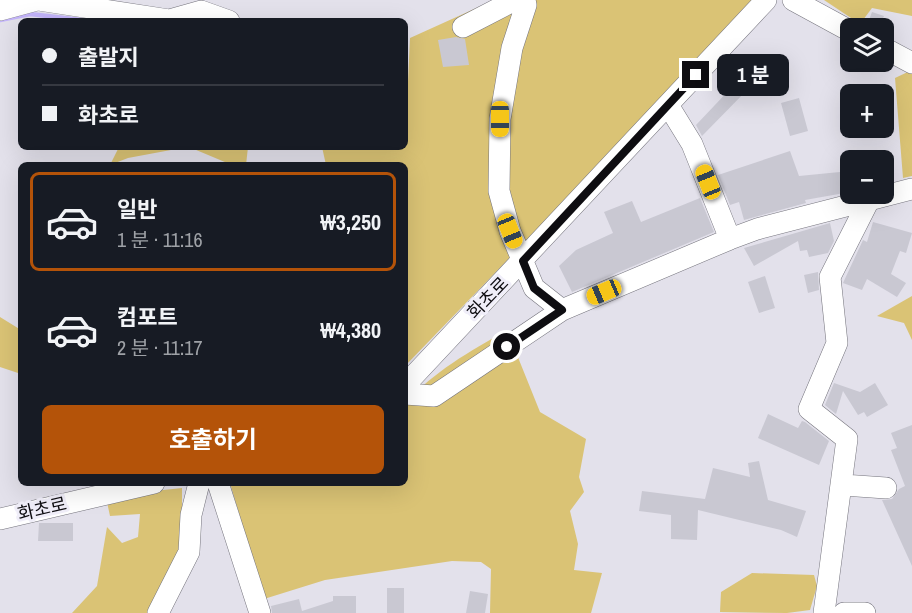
<!DOCTYPE html>
<html lang="ko">
<head>
<meta charset="utf-8">
<style>
	:root { --surface:#171b24; --page:#242831; --text:#f1f3f6; --muted:#9ea1a6; --line:#363941; --accent:#b45309 }
	body { margin:0; font-family:"Archivo Narrow","Noto Sans KR",sans-serif; background:var(--page); color:var(--text); height:100vh; display:flex; flex-direction:column; font-size:22px; white-space:nowrap }
	* { box-sizing:border-box; margin:0 }
	p { font-size:20px; color:var(--muted) }
	.icon { flex:none; width:33px; height:33px; fill:none; stroke:currentColor; stroke-width:2; stroke-linecap:round; stroke-linejoin:round }
	.map { position:relative; flex:1; overflow:hidden }
	.details { position:absolute; left:18px; top:162px; width:390px; height:324px; display:flex; flex-direction:column; background:var(--surface); border-radius:9px; box-shadow:0 6px 24px #0002 }
	.details>* { flex:none }
	.top-card { position:absolute; left:18px; top:18px; width:390px; height:132px; border-radius:9px; box-shadow:0 6px 24px #0002; display:grid; align-content:center; height:132px; padding:0 24px; background:var(--surface) }
	.controls { position:absolute; left:840px; top:18px; display:grid; gap:12px }
	.controls a { display:grid; place-items:center; width:54px; height:54px; border-radius:9px; background:var(--surface); box-shadow:0 6px 24px #0002; font-size:30px }
	.end { position:absolute; width:27px; height:27px; margin:-14px; border:8px solid #0e0d11; background:#fff; box-shadow:0 0 0 3px #fff }
	.from { border-radius:50% }
	.bubble { position:absolute; height:42px; border-radius:9px; background:var(--surface); box-shadow:0 6px 24px #0002; font-size:20px; font-weight:700; line-height:42px; text-align:center }
	.car { position:absolute; width:18px; height:36px; margin:-18px -9px; border-radius:8px; box-shadow:0 0 4px 2px #0007; background:linear-gradient(#f5c518 24%,#345 0 40%,#f5c518 0 76%,#345 0 86%,#f5c518 0) }
	.top-card b { display:flex; align-items:center; gap:21px; height:57px; font-size:22px }
	.top-card b+b { border-top:2px solid var(--line) }
	.top-card i { width:15px; height:15px; background:var(--text) }
	ul { padding:10px 0 0; list-style:none }
	li { display:flex; align-items:center; gap:18px; height:99px; margin:0 12px 9px; padding:0 12px; border:3px solid transparent; border-radius:9px }
	li div { flex:1 }
	li b { display:block; font-size:22px }
	li em { font-style:normal; font-weight:700 }
	li.selected { border-color:var(--accent) }
	li>.icon { width:54px; height:54px; stroke-width:1.5 }
	.cta { display:flex; gap:12px; margin-top:auto; padding:12px 24px }
	.cta a { flex:1; height:69px; border-radius:9px; background:var(--accent); color:#fff; font-size:24px; font-weight:700; line-height:69px; text-align:center }
	.map>svg:first-child { display:block }
	.green { fill:#dac375 }
	.lines { fill:none; stroke-linecap:round; stroke-linejoin:round }
	.stream { stroke:#c3b4fa; stroke-width:4.5 }
	.building { fill:#c9c8d2 }
	.minor-casing { stroke:#75747d; stroke-width:22 }
	.minor { stroke:#fff; stroke-width:21 }
	.route { stroke:#0e0d11; stroke-width:8 }
	.labels { text-anchor:middle; stroke-width:6; stroke-linejoin:round; paint-order:stroke }
	.street-label { font-size:18px; fill:#0e0d11; stroke:#f0eef9 }
</style>
</head>
<body>
<div class="map">
<svg width="912" height="613" viewBox="0 0 912 613">
	<rect width="100%" height="100%" fill="#e3e1eb"/>
	<!-- green -->
	<path class="green" d="M494,0H759L405,366V165H326L322,147H405L410,38Z
		M824,0H912V16L872,8L860,24Z
		M912,70V176L903,178L895,78Z
		M119,147H187L128,158L110,165Z
		M189,147H248L246,165H232Z
		M912,296V340L904,323L877,316Z
		M0,317L21,330V374L0,367Z
		M507,330L540,412L586,439L579,477L584,492L570,511L578,544L574,570L602,573L591,613H490L491,569L481,562L452,561L325,580L264,599L230,483H405V404C434,371 469,352 507,330Z
		M182,488V537L174,570L152,613H72L97,586L107,527L122,543L138,537L140,514L110,516L107,502L145,492Z
		M752,573L814,575L817,586L810,610L787,613L720,612L721,592Z"/>
	<g class="lines">
		<!-- stream -->
		<path class="stream" d="M0,20L30,14L90,21"/>
	</g>
	<!-- building -->
	<path class="building" d="M872,12L884,16L879,28H866Z
		M456,37L465,39L469,65L443,67L438,40Z
		M750,68L765,84L755,94L749,88L702,136L696,125Z
		M799,98L808,131L790,136L781,103Z
		M790,151L799,176L850,171V192L805,200L806,203L744,220L739,202L730,205L718,175Z
		M700,198L714,232L572,292L559,266L576,250L613,233L604,212L632,201L641,222Z
		M873,222L912,233L906,253L900,251L891,274L906,283L897,297L867,279L862,290L843,283L863,240L867,242Z
		M830,223L834,241L828,253L809,257L807,250L800,251L798,241L754,266L744,248Z
		M818,272L819,290L808,293L804,275Z
		M765,276L775,308L759,313L748,282Z
		M834,383L860,392L875,383L888,405L867,417L864,412L858,415L843,391L836,414L825,405Z
		M768,414L798,428L802,421L805,422L829,441L819,465L758,438Z
		M912,425V566L882,500L892,499L899,489L905,486L891,450L897,448L891,433Z
		M759,461L768,500L806,511L797,537L781,530L698,510L697,540L671,539V515L639,511L642,491L705,499L713,468L750,477L748,463Z
		M39,523H73V541H38Z
		M387,588H404V613H387Z
		M470,591L488,594L485,613H466Z
		M333,596H356V613H272L271,606L299,599L302,611L333,601Z"/>
	<g class="lines">
		<!-- minor casing -->
		<g class="minor-casing">
			<path id="minor" d="M39,0L169,20L201,11L229,21
				M525,0L526,5L512,48L500,119L499,191L510,231L534,288L562,310
				M793,0L850,31
				M0,10L37,0
				M463,27L515,0
				M884,48L912,63
				M668,105L692,144L730,239
				M405,385L766,0
				M405,394L434,396L562,310L730,239L757,229L912,189
				M218,483L260,613
				M843,485L886,488
				M0,519L154,483
				M158,613L189,552L191,515L199,483
				M824,613L847,439L809,409L837,343L830,277L868,202
				M844,613H865"/>
		</g>
		<!-- minor -->
		<use href="#minor" class="minor"/>
	</g>
	<g class="lines">
		<!-- route -->
		<path class="route" d="M507,347L562,310L534,288L523,261L696,75"/>
	</g>
	<g class="labels">
		<!-- street labels -->
		<g class="street-label">
			<text transform="translate(488 298) rotate(-46)" y="6">화초로</text>
			<text transform="translate(42 509) rotate(-13)" y="6">화초로</text>
		</g>
	</g>
</svg>
<div class="controls">
<a><svg class="icon" aria-label="layers" viewBox="0 0 24 24"><path d="M12 4l9 5-9 5-9-5zM3 14l9 5 9-5"/></svg></a>
<a>+</a>
<a>−</a>
</div>
<i class="end from" style="left:507px;top:347px"></i>
<i class="end" style="left:696px;top:75px"></i>
<div class="bubble" style="left:717px;top:54px;width:72px">1 분</div>
<i class="car" style="left:500px;top:119px;rotate:180deg"></i>
<i class="car" style="left:708px;top:182px;rotate:338deg"></i>
<i class="car" style="left:510px;top:231px;rotate:158deg"></i>
<i class="car" style="left:604px;top:292px;rotate:247deg"></i>
<div class="top-card">
<b><i class="from"></i>출발지</b>
<b><i></i>화초로</b>
</div>
<section class="details">
<ul>
<li class="selected"><svg class="icon" aria-label="car" viewBox="0 0 24 24"><path d="M5 17H2v-5l4-1 3-4h7l3 4 3 1v5h-3M9 17h6M6 11h13"/><circle cx="7" cy="17" r="2"/><circle cx="17" cy="17" r="2"/></svg><div><b>일반</b><p>1 분 · 11:16</p></div><em>₩3,250</em></li>
<li><svg class="icon" aria-label="car" viewBox="0 0 24 24"><path d="M5 17H2v-5l4-1 3-4h7l3 4 3 1v5h-3M9 17h6M6 11h13"/><circle cx="7" cy="17" r="2"/><circle cx="17" cy="17" r="2"/></svg><div><b>컴포트</b><p>2 분 · 11:17</p></div><em>₩4,380</em></li>
</ul>
<div class="cta"><a>호출하기</a></div>
</section>
</div>
</body>
</html>
